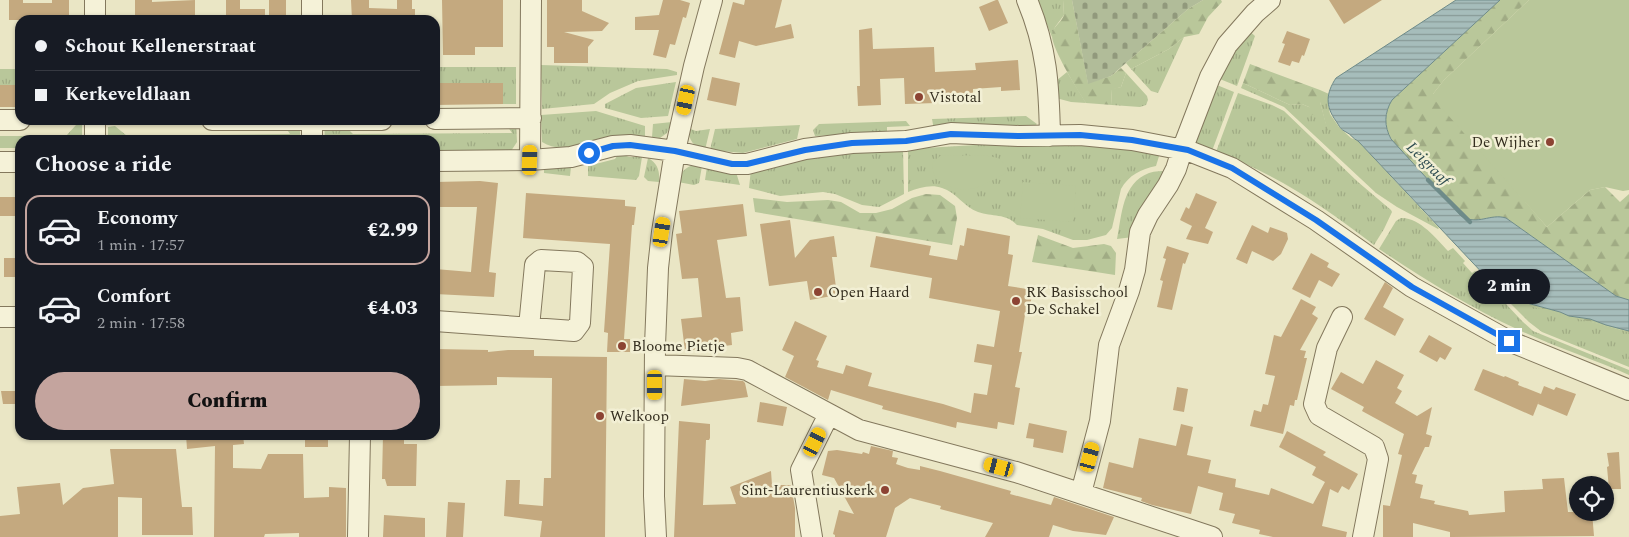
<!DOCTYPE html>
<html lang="en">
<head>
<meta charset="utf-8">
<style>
	:root { --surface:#171b24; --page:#242831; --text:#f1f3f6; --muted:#9ea1a6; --line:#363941; --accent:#c4a49e }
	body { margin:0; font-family:Spectral,serif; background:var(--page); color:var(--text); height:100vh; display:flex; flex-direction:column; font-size:19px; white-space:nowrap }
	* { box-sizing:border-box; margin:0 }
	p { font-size:16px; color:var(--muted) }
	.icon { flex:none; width:28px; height:28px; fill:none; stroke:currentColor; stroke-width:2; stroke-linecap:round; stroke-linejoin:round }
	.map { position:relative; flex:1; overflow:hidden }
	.details { position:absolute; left:15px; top:135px; width:425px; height:305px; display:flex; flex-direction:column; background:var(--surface); border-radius:15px; box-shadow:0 1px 4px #0004 }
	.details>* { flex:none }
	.hud { position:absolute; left:15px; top:15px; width:425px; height:110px; border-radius:15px; box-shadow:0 1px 4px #0004; display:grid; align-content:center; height:110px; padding:0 20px; background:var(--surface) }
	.fabs { position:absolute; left:1569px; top:476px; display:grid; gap:10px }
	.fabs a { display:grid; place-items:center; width:45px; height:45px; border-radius:50%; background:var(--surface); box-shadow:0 1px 4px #0004; font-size:25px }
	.end { position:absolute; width:22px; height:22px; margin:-11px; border:6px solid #1a73e8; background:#fff; box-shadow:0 0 0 2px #fff }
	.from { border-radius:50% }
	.bubble { position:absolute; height:35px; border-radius:18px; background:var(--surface); box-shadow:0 1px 4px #0004; font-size:16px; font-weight:800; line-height:35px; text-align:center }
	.car { position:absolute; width:15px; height:30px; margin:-15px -8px; border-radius:6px; box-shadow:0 0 4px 1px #0007; background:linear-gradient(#f5c518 24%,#345 0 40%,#f5c518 0 76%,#345 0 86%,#f5c518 0) }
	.hud b { display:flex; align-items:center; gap:18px; height:48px; font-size:19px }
	.hud b+b { border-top:1px solid var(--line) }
	.hud i { width:12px; height:12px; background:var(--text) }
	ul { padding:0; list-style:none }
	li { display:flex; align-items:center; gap:15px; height:70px; margin:0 10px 8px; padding:0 10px; border:2px solid transparent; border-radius:15px }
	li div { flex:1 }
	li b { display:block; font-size:19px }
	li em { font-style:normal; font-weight:800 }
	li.selected { border-color:var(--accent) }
	li>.icon { width:45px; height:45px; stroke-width:1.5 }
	h2 { padding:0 20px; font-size:22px; line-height:60px }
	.button { display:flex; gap:10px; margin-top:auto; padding:10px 20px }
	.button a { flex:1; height:58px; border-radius:30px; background:var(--accent); color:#111; font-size:20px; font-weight:800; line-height:58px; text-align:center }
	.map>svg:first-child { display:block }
	.grass { fill:url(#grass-tufts) }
	.forest { fill:url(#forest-firs) }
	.cemetery { fill:url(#cemetery-stones) }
	.green { fill:#b9c79a }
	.water { fill:url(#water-rules); stroke:#6e8b89 }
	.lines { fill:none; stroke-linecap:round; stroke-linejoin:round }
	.stream { stroke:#6e8b89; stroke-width:4.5 }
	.building { fill:#c4a97f }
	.minor-casing { stroke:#83785d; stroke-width:22 }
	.minor { stroke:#f5f2d8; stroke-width:20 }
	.route { stroke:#1a73e8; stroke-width:6 }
	.poi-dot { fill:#8c4333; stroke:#f2efd4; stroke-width:2 }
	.labels { text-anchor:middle; stroke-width:5; stroke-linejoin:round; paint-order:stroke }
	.poi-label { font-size:15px; fill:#342e1f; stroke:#f2efd4; text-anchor:start }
	.water-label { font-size:16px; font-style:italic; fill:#304e53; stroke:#f2efd4 }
</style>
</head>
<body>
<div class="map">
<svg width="1629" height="537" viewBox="0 0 1629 537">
	<defs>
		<pattern id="grass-tufts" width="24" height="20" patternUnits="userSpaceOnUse" patternTransform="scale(1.25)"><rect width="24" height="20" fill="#b9c79a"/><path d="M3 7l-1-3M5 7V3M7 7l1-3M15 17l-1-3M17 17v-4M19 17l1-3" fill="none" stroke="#a0ab84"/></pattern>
		<pattern id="forest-firs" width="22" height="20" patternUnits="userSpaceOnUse" patternTransform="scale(1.25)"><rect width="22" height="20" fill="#b9c79a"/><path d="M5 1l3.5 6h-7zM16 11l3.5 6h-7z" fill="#a0ab84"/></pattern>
		<pattern id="cemetery-stones" width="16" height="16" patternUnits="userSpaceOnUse" patternTransform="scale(1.25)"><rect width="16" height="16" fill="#b1bc99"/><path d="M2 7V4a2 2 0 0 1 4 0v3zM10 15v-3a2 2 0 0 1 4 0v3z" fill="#91997c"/></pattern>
		<pattern id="water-rules" width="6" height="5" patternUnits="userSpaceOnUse" patternTransform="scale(1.25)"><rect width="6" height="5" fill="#a6bdbb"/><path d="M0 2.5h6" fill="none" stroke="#889a97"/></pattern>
	</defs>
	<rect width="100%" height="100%" fill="#eae6c5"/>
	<!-- grass -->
	<path class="grass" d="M1037,0H1063L1064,15L1055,27L1052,37Z
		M1247,29L1255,36L1237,86L1215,77Z
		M1184,37L1158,93L1151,91L1131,69L1169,49Z
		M541,65L667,69L677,72V75L638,81L610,93L594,104L542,109Z
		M435,67H516V104H503V83H435Z
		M0,69H20V85H0Z
		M1067,72L1086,103L1071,102L1056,98V81Z
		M1126,73L1147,96L1148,100L1146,105L1140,107L1112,105L1111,89L1121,87Z
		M676,82L668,116L641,118L605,108V104L636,88Z
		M1212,83L1234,92L1212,151L1197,144L1195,141Z
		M1243,83L1290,105L1302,104L1309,107L1327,129L1320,102V90L1329,94L1328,104L1330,114L1339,127L1351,138L1358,141L1439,228L1438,229L1397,207L1376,193L1284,107L1241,88Z
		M1238,93L1272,105L1284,111L1358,182L1391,210L1392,212L1384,229L1374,245C1322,205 1278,175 1216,152Z
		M596,111L645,126V136C631,135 616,136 602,138C582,142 562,155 542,142L541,115Z
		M1026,116L1037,124L1033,127L934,130L932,119Z
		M906,121L910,126L887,127V133L815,136L813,130L819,124Z
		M672,122L667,133L660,138L652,137L653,124Z
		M324,123L343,124L353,134L512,133L505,123H516L517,142L511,151L435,152V140H325Z
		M76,125H82V140H20V148H0V136H66Z
		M284,125H300V140H108V127L115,126L127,136L290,134Z
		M800,125L797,139L743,153L710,150L715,129Z
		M688,128L696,131L710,129L705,150C693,146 689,141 688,128Z
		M1026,142H1068L1160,153L1156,166C1141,169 1129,175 1121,189L1112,228L1106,235L1087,240H1073L1043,229L1017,225C1006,213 992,217 978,212C964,207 956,192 942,188C931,184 919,188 908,192V149Z
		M903,149L904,194L879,207L862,205L835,194L823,192L780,196L749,188L751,169L791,158Z
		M619,153L629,157H642L639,176L636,180L588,176V166L615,159Z
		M648,158C658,163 660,172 659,182L648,181L644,177Z
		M695,164L702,166L699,183L694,185L678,182C680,172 685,168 695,164Z
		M544,166L571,167L570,176L544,173Z
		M707,167L735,169L740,185L705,180Z
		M1169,171L1133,237L1117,239C1122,215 1122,183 1149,173C1155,171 1162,171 1169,171Z
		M1401,218C1419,217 1437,239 1448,251L1453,248L1465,261L1463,263L1472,273L1475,271L1522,321L1533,331L1629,370V375C1593,359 1555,347 1519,330C1469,307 1424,279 1379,249L1396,221Z
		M1506,299L1629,332V367L1542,332L1529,322Z"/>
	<!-- forest -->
	<path class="forest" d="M1063,0H1072L1088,83L1111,76L1121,68L1126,73L1121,87L1111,90L1112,105L1086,103C1078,91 1051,47 1052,35C1053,26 1061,23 1064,15Z
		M1203,0H1221L1222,2L1208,17L1199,34L1184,37L1169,49L1131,69L1126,63L1188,9Z
		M1500,0H1529L1444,80L1433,94L1547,227L1590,190L1605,187L1620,202L1629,194V300L1616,296L1506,218C1489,214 1479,226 1461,216L1395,144C1384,130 1383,115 1392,100Z
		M1250,64L1320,90V102L1328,131L1313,114L1311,116L1309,107L1302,104L1290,105L1243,83Z
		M926,194L940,195L955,206L957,218L952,245L755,212L753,198L787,202L828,200L841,202L860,213H876L892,209L912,198Z
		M1038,235L1073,248L1104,244L1111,246L1116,253L1115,275L1032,262Z
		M1505,297L1560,312L1569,316L1590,319L1606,325L1629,331V332L1513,302Z"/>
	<!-- cemetery -->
	<path class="cemetery" d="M1072,0H1203L1188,9L1111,76L1088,84Z"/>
	<!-- green -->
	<path class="green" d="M1529,0H1629V190L1623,191L1605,187L1590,190L1547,227L1432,97L1433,94L1444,80Z
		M983,155L998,158L1005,164L1006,173C978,188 965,198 936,179L933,171L932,163L940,156Z
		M1023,182L1076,186L1073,222L1020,218Z"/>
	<!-- water -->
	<path class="water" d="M1456,0H1500L1392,100C1384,113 1384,126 1391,139L1461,216C1478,226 1490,213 1506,218L1616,296L1629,300V331L1606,325L1590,319L1569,316L1560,312L1505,297L1358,141C1353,139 1351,134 1346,132C1340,129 1340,127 1336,121C1325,106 1326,93 1336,78Z"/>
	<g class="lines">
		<!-- stream -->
		<path class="stream" d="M1428,180L1470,222"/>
	</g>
	<!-- building -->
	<path class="building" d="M9,0H23V3H52V0H69V20H9Z
		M135,0H152V2L195,0V20H135Z
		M226,0H240V9H265V20H226Z
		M269,0H286V20H269Z
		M351,0H369V8L397,9V0H412V9H415V20H352Z
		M442,0H503V47H475V55H443Z
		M547,0H582V11L609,23L602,31L564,32L594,40L588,47V63H554V47H547Z
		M663,0H680L690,3L686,18L683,17L675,45L670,44L666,58L653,55L659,30H635V17L659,15Z
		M745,0H782L775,28L791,24L794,38L756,46L739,41L735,58L719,54L733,2L744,5Z
		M996,0H998L1008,23L989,31L979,7Z
		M1329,0H1382L1344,24Z
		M872,28L873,49L934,47L935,72L976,70L975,63L1018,60L1020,90L1001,91V87L973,89V97L936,99V103L905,104L904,78L880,79L881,105L858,106L857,86H860L859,30Z
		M1287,31L1310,39L1304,56L1302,55L1299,63L1292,61L1290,66L1278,62L1285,44L1282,43Z
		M712,77L740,83L736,106L707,100Z
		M435,83H503V104L435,105Z
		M0,85H20V107H0Z
		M480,181L498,183L489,272L496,273L494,297L435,294V269L471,272L477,207H435V182Z
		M526,193L625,200V206L636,207L634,225H632L624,339H630V352H607L608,333L604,332L610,244L523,238Z
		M1196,193L1217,202L1205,228L1213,232L1208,244L1186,239L1192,226L1180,220L1186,207L1189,209Z
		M0,197H20V216H0Z
		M743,204L747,236L717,240L726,298L740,297L743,331L731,333L732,345L685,351L681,319L702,317L698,278L682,279L676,234L682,233L679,211Z
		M790,220L795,258L810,240L834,236L837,257H832L837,295L810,300L807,281L769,286L760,224Z
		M1252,225L1268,233L1270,227L1287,233L1288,239L1281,254L1273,261L1252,251L1247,264L1236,259Z
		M967,228L1010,236L1008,254L1013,255L1008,286L1033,290L1028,316L1025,315L1019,352H1022L1015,387L1020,388L1014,425L998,422L997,429L957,422L956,428L882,409L883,406L831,390L828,400L785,377L794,356L782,350L795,321L827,336L816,360L819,361L817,367L843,374L846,365L872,373L868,386L943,404L971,413L974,393L987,395L992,365L974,362L977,344L994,347L1000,311L929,298L932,278L870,267L876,236L931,246L929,255L957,260L960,245L964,246Z
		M1167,246L1189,253L1185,264L1183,263L1172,310L1157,307L1163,281L1160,280L1166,259L1163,258Z
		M1311,253L1329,263L1327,267L1340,274L1332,287L1319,280L1310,298L1292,289Z
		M4,258H16V277H4Z
		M1385,282L1393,288L1383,307L1404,319L1395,336L1364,319Z
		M1301,299L1316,307L1312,314L1318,318L1300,350L1306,351L1304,358H1307L1297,400H1295L1294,406L1290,405L1283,434L1250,426L1254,410L1261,412L1263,404L1268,405L1275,376L1265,374L1274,335L1281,337Z
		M1429,335L1452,348L1445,360L1440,357L1437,362L1419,352Z
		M435,349L488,350V352L508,350H534V356L607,357L605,537H540L542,521L504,516L506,480H520L519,504L543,506L544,478H551L552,378L497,377V385L435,386Z
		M1376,360L1404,375L1397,388L1402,391L1395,403L1417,416L1432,407L1426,434L1432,436L1429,447H1425L1412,474L1417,475L1415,483L1423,485L1420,498L1435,501L1434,504L1468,511L1469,515L1505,512L1504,491L1543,489L1542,479L1564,478L1568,512H1592L1594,536L1450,537V532L1413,523V537H1383V505L1390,506L1402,455L1398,454L1404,434L1362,411L1364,407L1331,389L1341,372L1363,384Z
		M1483,369L1504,377L1505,376L1519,382L1518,385L1541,394L1544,386L1554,390L1556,387L1576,394L1567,416L1538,404L1539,401L1533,416L1474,390Z
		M684,379L705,381L719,379L743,381L745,383L748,397L681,406Z
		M1177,387L1188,389L1184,412L1173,410Z
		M1,391H20V404H3Z
		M760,402L787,407L783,426L757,422Z
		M679,421L710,424V438L709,440H706L703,505L736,504L730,487L771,471L772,485H791L795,508V537H674Z
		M1029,423L1067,431L1063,453L1033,447L1034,439L1026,438Z
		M1181,424L1193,427L1187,455L1211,460L1208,473L1236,479L1235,487L1269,495L1271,488L1313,504L1325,482L1312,475L1316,467L1279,447L1287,431L1326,452L1323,455L1358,474L1349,490L1342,486L1338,493L1330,489L1322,526L1347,532L1346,537H1273L1259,534L1260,530L1232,523L1235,514L1219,510L1223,493L1198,486L1191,514L1152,505L1141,501L1142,498L1103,488L1109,462L1133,468L1139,438L1176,446Z
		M186,435H243L244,444L233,445V468L261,469L268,454H303L304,498L329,497V487L346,488V537H299V533L265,534L264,537H214L215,446L187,449Z
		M305,435H328V447H305Z
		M383,435H404V444H417L416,486H387L385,479H382Z
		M871,446L893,451L892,457L898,458L896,464L908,468L920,470V466L940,471L1011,491L1010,494L1051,505L1054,497L1114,517L1106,535L1073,531L1053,525L1049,537H985L993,523L940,509L941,506L910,498L895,508L886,537H835V535L833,534L839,510L854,514L834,478L822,475L828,451L837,450L862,454L863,452L869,454Z
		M110,449H176L182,507H192L193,535H142V498L118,497V537H0V516L20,514L17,487L60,483L63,505L83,488L114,484Z
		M1619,452L1621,489H1609L1607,467L1609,466L1607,453Z
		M448,502L465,503L463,537H446Z
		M384,515L425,518V537H383Z"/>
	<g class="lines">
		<!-- minor casing -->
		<g class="minor-casing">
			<path id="minor" d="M95,0V20
				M1027,0C1047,48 1049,85 1050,136
				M312,20V0
				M435,119L531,118
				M0,120H20
				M95,120V140
				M212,120H382
				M312,140V120
				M530,160L531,0
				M435,161L530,160L571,157L613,146L630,145L675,151L732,164H747L805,149L852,143L906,141L951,133L1019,136L1080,135L1132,140L1189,151L1232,168L1316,220L1412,287L1509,341L1629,390
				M0,162H20
				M0,317H20
				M1342,317L1327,348L1314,404L1319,415L1374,447L1378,459L1363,537
				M435,321L574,331L580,323L583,267L577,262L541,260L535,265L529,327
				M655,365L737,368L747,370L859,430L1016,472L1212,537
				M1081,493L1100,421L1109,345L1129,291L1135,270L1140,232L1148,215L1168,185L1176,169L1182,150L1210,77L1227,45L1255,13L1270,0
				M358,537L360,435
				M656,537L654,496L655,346L658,268L662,232L675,151L694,66L712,0
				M812,537L801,470L829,414"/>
		</g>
		<!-- minor -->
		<use href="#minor" class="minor"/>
	</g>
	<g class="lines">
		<!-- route -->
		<path class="route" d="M589,153L613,146L630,145L675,151L732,164H747L805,150L852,143L906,141L951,134L1019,136L1080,135L1132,140L1188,150L1232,168L1316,220L1412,287L1509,341"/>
	</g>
	<!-- markers -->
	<g class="poi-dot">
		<circle cx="919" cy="97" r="5"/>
		<circle cx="1550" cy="142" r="5"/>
		<circle cx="818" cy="292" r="5"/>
		<circle cx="1016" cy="301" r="5"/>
		<circle cx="622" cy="346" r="5"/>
		<circle cx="600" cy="416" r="5"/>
		<circle cx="885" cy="490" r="5"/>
	</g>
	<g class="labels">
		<!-- poi labels -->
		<g class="poi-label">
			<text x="929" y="102">Vistotal</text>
			<text x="1540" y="147" text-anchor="end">De Wijher</text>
			<text x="828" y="297">Open Haard</text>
			<text x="1026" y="297">RK Basisschool<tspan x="1026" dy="17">De Schakel</tspan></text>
			<text x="632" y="351">Bloome Pietje</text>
			<text x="610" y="421">Welkoop</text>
			<text x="875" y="495" text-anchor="end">Sint-Laurentiuskerk</text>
		</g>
		<!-- water labels -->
		<g class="water-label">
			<text transform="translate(1429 163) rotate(45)" y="6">Leigraaf</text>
		</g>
	</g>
</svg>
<div class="fabs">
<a><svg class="icon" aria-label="locate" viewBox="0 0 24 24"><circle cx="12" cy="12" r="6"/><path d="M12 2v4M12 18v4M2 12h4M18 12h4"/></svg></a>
</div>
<i class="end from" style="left:589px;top:153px"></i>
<i class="end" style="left:1509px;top:341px"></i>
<div class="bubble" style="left:1468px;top:269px;width:82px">2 min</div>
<i class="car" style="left:686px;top:100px;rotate:192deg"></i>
<i class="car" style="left:530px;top:160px;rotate:2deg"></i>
<i class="car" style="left:662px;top:232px;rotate:9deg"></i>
<i class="car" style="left:655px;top:385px;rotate:180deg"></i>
<i class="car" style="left:815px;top:442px;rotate:27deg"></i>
<i class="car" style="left:1090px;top:457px;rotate:15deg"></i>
<i class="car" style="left:999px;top:467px;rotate:285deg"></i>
<div class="hud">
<b><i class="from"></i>Schout Kellenerstraat</b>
<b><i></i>Kerkeveldlaan</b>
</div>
<section class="details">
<h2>Choose a ride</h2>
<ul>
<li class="selected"><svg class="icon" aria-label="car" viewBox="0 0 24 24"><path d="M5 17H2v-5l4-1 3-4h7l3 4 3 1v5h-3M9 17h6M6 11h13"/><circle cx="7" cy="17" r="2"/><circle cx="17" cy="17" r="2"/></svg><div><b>Economy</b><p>1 min · 17:57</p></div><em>€2.99</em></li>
<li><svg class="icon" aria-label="car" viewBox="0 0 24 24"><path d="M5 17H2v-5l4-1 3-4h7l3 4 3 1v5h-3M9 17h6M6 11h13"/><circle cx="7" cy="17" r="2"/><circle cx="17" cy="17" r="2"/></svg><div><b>Comfort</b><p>2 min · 17:58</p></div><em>€4.03</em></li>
</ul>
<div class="button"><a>Confirm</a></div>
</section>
</div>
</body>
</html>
